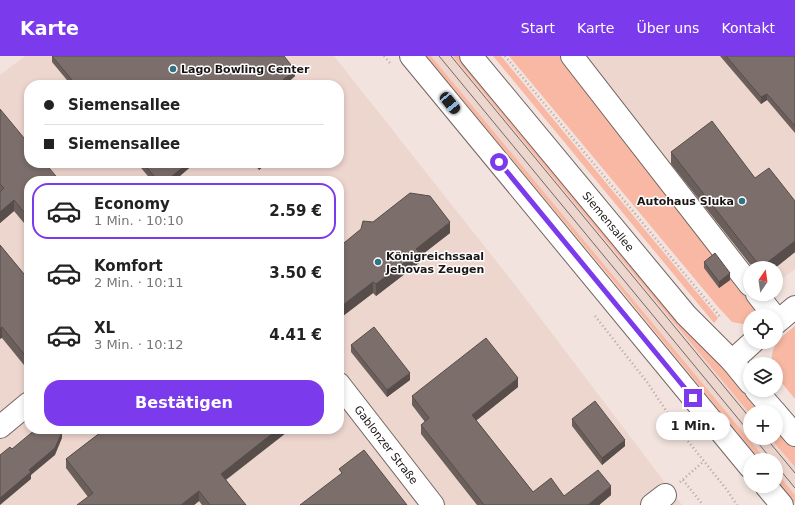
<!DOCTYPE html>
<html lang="de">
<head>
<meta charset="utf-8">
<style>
	:root { --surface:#fff; --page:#f2f2f2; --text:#222; --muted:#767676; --line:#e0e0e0; --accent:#7c3aed }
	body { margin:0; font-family:"DejaVu Sans",sans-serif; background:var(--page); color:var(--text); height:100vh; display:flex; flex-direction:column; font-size:15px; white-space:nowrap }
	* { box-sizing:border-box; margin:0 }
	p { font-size:13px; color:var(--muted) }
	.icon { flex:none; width:22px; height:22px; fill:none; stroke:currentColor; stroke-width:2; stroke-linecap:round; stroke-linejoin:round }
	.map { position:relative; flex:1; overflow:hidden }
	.panel { position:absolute; left:24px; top:120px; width:320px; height:258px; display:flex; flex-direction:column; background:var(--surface); border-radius:16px; box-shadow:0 2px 6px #0003 }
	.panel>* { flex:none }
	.banner { position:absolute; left:24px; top:24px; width:320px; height:88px; border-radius:16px; box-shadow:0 2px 6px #0003; display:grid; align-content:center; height:88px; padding:0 20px; background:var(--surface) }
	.needle { width:26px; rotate:13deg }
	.tools { position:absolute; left:743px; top:205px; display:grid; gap:8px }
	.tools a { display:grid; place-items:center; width:40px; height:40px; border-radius:50%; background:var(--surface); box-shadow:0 2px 6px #0003; font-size:20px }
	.end { position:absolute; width:18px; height:18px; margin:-9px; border:5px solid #7c3aed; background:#fff; box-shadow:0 0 0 2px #fff }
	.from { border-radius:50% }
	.bubble { position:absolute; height:28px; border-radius:14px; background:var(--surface); box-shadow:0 2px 6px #0003; font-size:13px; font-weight:800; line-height:28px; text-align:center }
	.car { position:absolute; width:12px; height:24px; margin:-12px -6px; border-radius:5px; box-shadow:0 0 3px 1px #0007; background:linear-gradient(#222 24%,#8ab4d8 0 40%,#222 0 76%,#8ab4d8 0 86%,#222 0) }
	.banner b { display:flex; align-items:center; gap:14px; height:38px; font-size:15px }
	.banner b+b { border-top:1px solid var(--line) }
	.banner i { width:10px; height:10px; background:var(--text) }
	ul { padding:7px 0 0; list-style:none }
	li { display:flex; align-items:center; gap:12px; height:56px; margin:0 8px 6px; padding:0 12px; border:2px solid transparent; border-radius:16px }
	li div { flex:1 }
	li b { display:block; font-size:15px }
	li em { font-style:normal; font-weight:800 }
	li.selected { border-color:var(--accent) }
	li>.icon { width:36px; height:36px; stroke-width:1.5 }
	.action { display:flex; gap:8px; margin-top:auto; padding:8px 20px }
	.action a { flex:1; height:46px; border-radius:16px; background:var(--accent); color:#fff; font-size:16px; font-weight:800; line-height:46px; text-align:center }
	header { display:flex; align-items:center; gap:24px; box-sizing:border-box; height:56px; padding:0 20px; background:var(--accent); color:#fff }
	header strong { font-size:19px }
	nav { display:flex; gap:22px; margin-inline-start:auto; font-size:14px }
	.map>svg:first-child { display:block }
	.built { fill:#edd6ce; fill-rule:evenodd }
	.green { fill:#f8b8a3 }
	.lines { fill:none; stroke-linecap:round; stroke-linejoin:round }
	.minor-casing { stroke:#726561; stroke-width:24 }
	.major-casing { stroke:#726561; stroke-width:24 }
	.path { stroke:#b1a5a2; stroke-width:2.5; stroke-dasharray:1 3; stroke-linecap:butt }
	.minor { stroke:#fff; stroke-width:22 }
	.major { stroke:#fff; stroke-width:22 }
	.tram { stroke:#726967; stroke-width:1 }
	.wall { fill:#6b5f5b }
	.shaded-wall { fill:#574d4a }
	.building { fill:#7c6e6a; stroke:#574d4a }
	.route { stroke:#7c3aed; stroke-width:5 }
	.poi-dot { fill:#317385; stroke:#fff; stroke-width:1.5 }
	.labels { text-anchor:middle; stroke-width:3; stroke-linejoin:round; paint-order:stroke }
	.poi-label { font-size:11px; font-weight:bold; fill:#1b1615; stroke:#fff; text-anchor:start }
	.street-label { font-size:11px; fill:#1b1615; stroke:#fff }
</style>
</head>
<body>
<header>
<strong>Karte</strong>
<nav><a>Start</a><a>Karte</a><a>Über uns</a><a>Kontakt</a></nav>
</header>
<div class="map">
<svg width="795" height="449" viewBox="0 0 795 449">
	<rect width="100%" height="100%" fill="#f2e3de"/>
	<!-- built -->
	<path class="built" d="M25,0H334L519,234L682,449H0V19ZM29,29H339V107H29ZM29,125H339V373H29Z
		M431,0H453L538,103L750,358V382H770L795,411V439L776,416V404H766Z
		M583,0H795V213L776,227V212H750Z"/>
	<!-- green -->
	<path class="green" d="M426,0H431L766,404H760L625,239Z
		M453,0H462L767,356H750V358L538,103Z
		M493,0H501L718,262L714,267Z
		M509,0H566L762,255L755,260H750V263L743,268L732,266L719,252Z
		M795,270V343L776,320V308H772C770,289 782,280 795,270Z
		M776,366L795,389V411L770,382H776Z
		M776,416L795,439V447L776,424Z"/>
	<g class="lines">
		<!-- minor casing -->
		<g class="minor-casing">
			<g id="minor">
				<path d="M572,0L750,229"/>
				<path d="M757,238L774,260"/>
				<path d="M776,267L795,251"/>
				<path d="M732,305L753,286"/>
				<path id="s1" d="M339,328L433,449"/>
				<path d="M0,371L29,347"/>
				<path d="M652,449L665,439"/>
			</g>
		</g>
		<!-- major casing -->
		<g class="major-casing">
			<g id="major">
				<path d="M411,0L750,411"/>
				<path id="s2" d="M471,0L686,259L732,305L750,327"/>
				<path d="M756,334L775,356"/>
				<path d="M776,357L795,379"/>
				<path d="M766,430L782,449"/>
			</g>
		</g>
		<!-- path -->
		<path class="path" d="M384,0L390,7
			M505,0L721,262
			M595,260L647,326L679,374L727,434L737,449
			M683,424L703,449
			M680,426L704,405"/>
		<!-- minor -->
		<use href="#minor" class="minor"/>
		<!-- major -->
		<use href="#major" class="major"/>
		<!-- tram -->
		<path class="tram" d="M439,0L750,377
			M451,0L750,362
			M754,382L772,404
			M766,382L795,417
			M776,409L795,432"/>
	</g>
	<!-- wall -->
	<path class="wall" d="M52,0L295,20L285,29H71L52,6Z
		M720,0H795V77L767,44L761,48Z
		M0,53L29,125V173L14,155L0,167Z
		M671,96L755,122L795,145V196L775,212H753L671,108Z
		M137,107H195L174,125H152Z
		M253,107H267L259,114Z
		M450,177L419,201V207L376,240L373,237L339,263V191Z
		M0,189L29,224L28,314L2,282Z
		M704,206L730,224L719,232L704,212Z
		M351,289L410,324L387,341L351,296Z
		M518,331L476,364L533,436L564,440L611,439L599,449H477L421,378V369L425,366L412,349V340Z
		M572,363L625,390L602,409L572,370Z
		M105,373H291L226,424L246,449H202L199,445L194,449H77L88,441L66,412V403Z"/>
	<!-- shaded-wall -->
	<path class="shaded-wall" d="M295,14V20L285,29H277Z
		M767,38V44L761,48V41Z
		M188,107H195L174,125H166Z
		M259,107H267L259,114Z
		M14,144V155L0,167V156Z
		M450,166V177L419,201V207L376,240V228L416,193Z
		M795,185V196L775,212H764V209Z
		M730,217V224L719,232V226Z
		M373,226V237L339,263V252Z
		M29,248V259L26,251Z
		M2,271V282L0,283V272Z
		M29,302V313L28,314V303Z
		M410,317V324L387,341V334Z
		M518,322V331L472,368V359Z
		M278,373H291L221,427V418Z
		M62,376V382L55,399L31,419V423L0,449V442L29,414Z
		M625,384V390L602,409V402Z
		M611,430V439L599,449H588Z
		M199,435V445L194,449H181Z"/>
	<!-- building -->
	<path class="building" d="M52,0H284L295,14L277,29H76Z
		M726,0H795V70L767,38L761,41Z
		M0,53L29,88V107H45L60,125H29V162L14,144L0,156V136L4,132L0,128Z
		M712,65L755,122L769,112L795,145V185L764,209H759L671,96Z
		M143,107H188L166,125H158Z
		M410,137L430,140L450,166L416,193L419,196L376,228L373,226L339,252V191L361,173L363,165L373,166Z
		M0,189L29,224V248L26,251L29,255V302L28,303L2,271L0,272Z
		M715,197L730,217L719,226L704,206Z
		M374,271L410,317L387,334L351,289Z
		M486,282L518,322L472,359L533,436L551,422L564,440L598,414L611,430L588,449H484L421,369L429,362L412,340Z
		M595,345L625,384L602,402L572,363Z
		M36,373H60L62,376L55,392L29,414L31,416L0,442V399L10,391L12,393Z
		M105,373H278L221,418L246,449H210L199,435L181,449H77L93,437L66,403Z
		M364,394L407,449H300L342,417L339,413Z"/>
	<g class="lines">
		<!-- route -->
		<path class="route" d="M499,106L693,342"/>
	</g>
	<!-- markers -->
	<g class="poi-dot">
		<circle cx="173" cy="13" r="4"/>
		<circle cx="742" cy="145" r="4"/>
		<circle cx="378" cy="206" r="4"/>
	</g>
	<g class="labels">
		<!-- poi labels -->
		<g class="poi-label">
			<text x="181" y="17">Lago Bowling Center</text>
			<text x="734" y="149" text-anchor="end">Autohaus Sluka</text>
			<text x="386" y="204">Königreichssaal<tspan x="386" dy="13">Jehovas Zeugen</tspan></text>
		</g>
		<!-- street labels -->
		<g class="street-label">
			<text dy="4" stroke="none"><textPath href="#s2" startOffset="215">Siemensallee</textPath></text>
			<text dy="4" stroke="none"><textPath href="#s1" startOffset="77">Gablonzer Straße</textPath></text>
		</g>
	</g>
</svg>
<div class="tools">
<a><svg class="needle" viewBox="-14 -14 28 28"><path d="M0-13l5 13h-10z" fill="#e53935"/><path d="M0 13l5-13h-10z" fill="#767676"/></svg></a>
<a><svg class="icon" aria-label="locate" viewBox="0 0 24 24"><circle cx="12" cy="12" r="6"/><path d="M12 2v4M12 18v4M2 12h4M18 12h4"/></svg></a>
<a><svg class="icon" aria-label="layers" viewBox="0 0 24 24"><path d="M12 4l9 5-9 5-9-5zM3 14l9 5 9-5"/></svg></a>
<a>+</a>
<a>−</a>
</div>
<i class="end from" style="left:499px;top:106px"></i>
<i class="end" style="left:693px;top:342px"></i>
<div class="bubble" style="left:656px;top:356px;width:74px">1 Min.</div>
<i class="car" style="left:450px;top:47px;rotate:141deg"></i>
<div class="banner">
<b><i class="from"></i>Siemensallee</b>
<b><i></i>Siemensallee</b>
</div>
<section class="panel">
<ul>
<li class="selected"><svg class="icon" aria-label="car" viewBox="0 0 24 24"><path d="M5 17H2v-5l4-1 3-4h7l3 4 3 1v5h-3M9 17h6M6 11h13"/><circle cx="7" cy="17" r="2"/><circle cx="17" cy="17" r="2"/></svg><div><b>Economy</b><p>1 Min. · 10:10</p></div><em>2.59 €</em></li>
<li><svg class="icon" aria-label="car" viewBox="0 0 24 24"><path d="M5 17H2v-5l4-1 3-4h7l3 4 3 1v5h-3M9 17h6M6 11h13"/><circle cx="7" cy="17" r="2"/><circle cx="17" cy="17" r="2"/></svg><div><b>Komfort</b><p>2 Min. · 10:11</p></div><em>3.50 €</em></li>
<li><svg class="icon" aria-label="car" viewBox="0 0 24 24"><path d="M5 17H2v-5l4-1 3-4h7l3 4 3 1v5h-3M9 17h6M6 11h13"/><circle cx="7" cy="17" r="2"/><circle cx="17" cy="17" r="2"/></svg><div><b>XL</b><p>3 Min. · 10:12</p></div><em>4.41 €</em></li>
</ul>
<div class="action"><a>Bestätigen</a></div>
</section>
</div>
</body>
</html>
